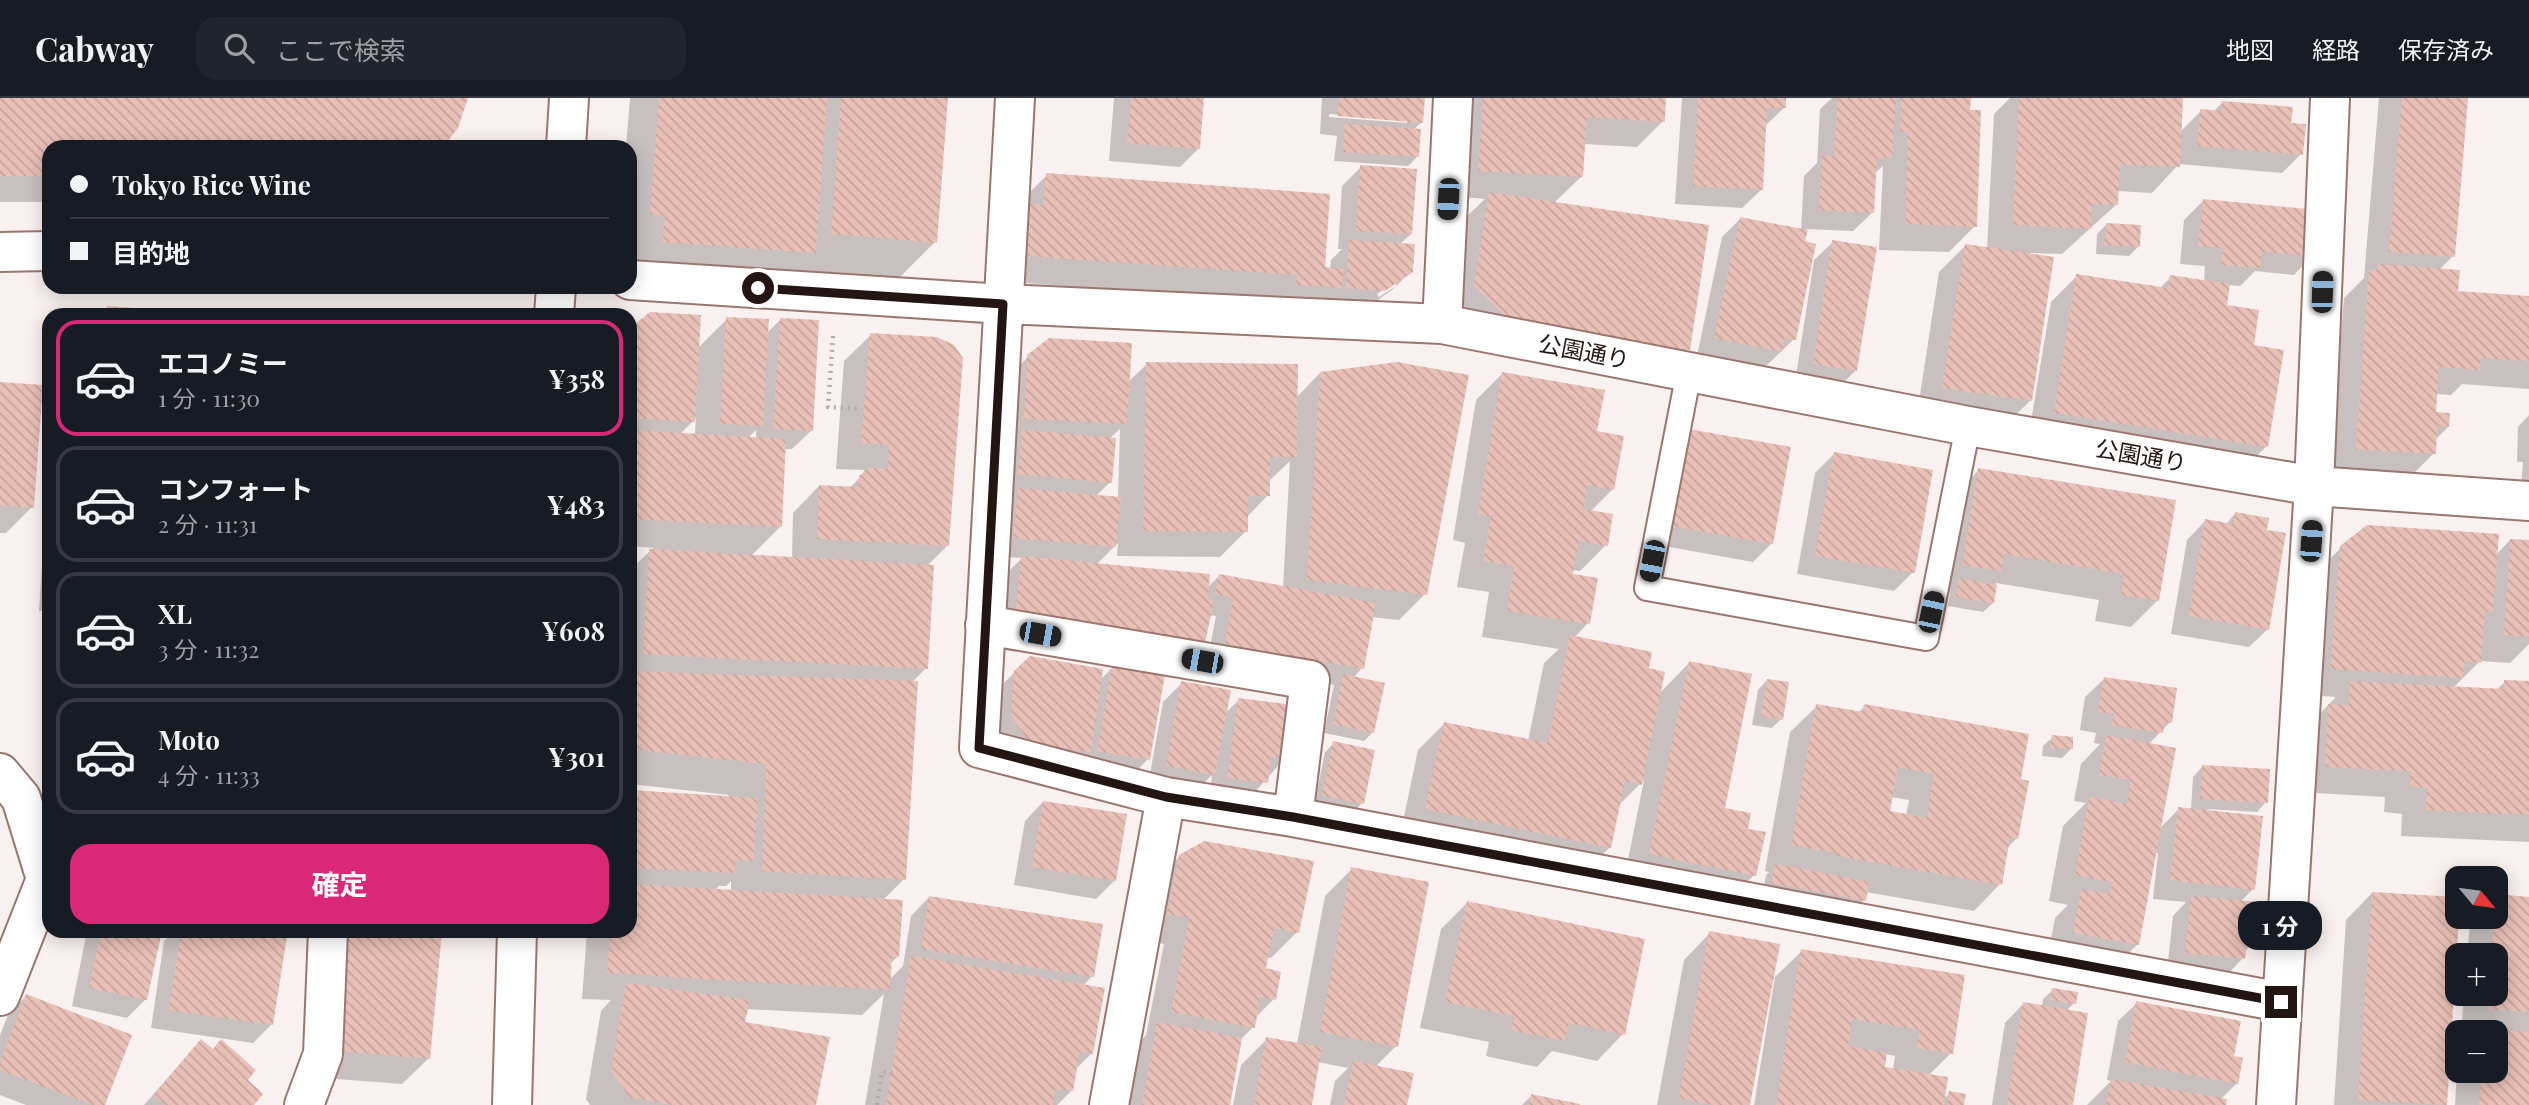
<!DOCTYPE html>
<html lang="ja">
<head>
<meta charset="utf-8">
<style>
	:root { --surface:#171b24; --page:#20242c; --text:#f1f3f6; --muted:#9ea1a6; --line:#363941; --accent:#db2777 }
	body { margin:0; font-family:"Playfair Display","Noto Sans JP",serif; background:var(--page); color:var(--text); height:100vh; display:flex; flex-direction:column; font-size:26px; white-space:nowrap }
	* { box-sizing:border-box; margin:0 }
	p { font-size:23px; color:var(--muted) }
	.icon { flex:none; width:38px; height:38px; fill:none; stroke:currentColor; stroke-width:2; stroke-linecap:round; stroke-linejoin:round }
	.map { position:relative; flex:1; overflow:hidden }
	.details { position:absolute; left:42px; top:210px; width:595px; height:630px; display:flex; flex-direction:column; background:var(--surface); border-radius:21px; box-shadow:0 4px 18px #0003 }
	.details>* { flex:none }
	.hud { position:absolute; left:42px; top:42px; width:595px; height:154px; border-radius:21px; box-shadow:0 4px 18px #0003; display:grid; align-content:center; height:154px; padding:0 28px; background:var(--surface) }
	.needle { width:46px; rotate:119deg }
	.tools { position:absolute; left:2445px; top:768px; display:grid; gap:14px }
	.tools a { display:grid; place-items:center; width:63px; height:63px; border-radius:14px; background:var(--surface); box-shadow:0 4px 18px #0003; font-size:35px }
	.end { position:absolute; width:32px; height:32px; margin:-16px; border:9px solid #231512; background:#fff; box-shadow:0 0 0 4px #fff }
	.from { border-radius:50% }
	.bubble { position:absolute; height:49px; border-radius:21px; background:var(--surface); box-shadow:0 4px 18px #0003; font-size:23px; font-weight:700; line-height:49px; text-align:center }
	.car { position:absolute; width:21px; height:42px; margin:-21px -10px; border-radius:9px; box-shadow:0 0 5px 2px #0007; background:linear-gradient(#222 24%,#8ab4d8 0 40%,#222 0 76%,#8ab4d8 0 86%,#222 0) }
	.hud b { display:flex; align-items:center; gap:24px; height:66px; font-size:26px }
	.hud b+b { border-top:2px solid var(--line) }
	.hud i { width:18px; height:18px; background:var(--text) }
	ul { padding:12px 0 0; list-style:none }
	li { display:flex; align-items:center; gap:21px; height:116px; margin:0 14px 10px; padding:0 14px; border:4px solid var(--line); border-radius:21px }
	li div { flex:1 }
	li b { display:block; font-size:26px }
	li em { font-style:normal; font-weight:700 }
	li.selected { border-color:var(--accent) }
	li>.icon { width:63px; height:63px; stroke-width:1.5 }
	.primary-button { display:flex; gap:14px; margin-top:auto; padding:14px 28px }
	.primary-button a { flex:1; height:80px; border-radius:21px; background:var(--accent); color:#fff; font-size:28px; font-weight:700; line-height:80px; text-align:center }
	header { display:flex; align-items:center; gap:42px; box-sizing:border-box; height:98px; padding:0 35px; background:var(--surface); border-bottom:2px solid var(--line) }
	header strong { font-size:33px }
	nav { display:flex; gap:38px; margin-inline-start:auto; font-size:24px }
	.search { width:490px; height:63px; background:var(--page); display:flex; align-items:center; gap:18px; box-sizing:border-box; padding:0 24px; border-radius:21px; color:var(--muted); font-size:26px }
	.map>svg:first-child { display:block }
	.shadow { fill:#0003; fill-rule:evenodd }
	.building { fill:url(#building-back-hatch); fill-rule:evenodd }
	.lines { fill:none; stroke-linecap:round; stroke-linejoin:round }
	.lane-casing { stroke:#9a766e; stroke-width:28 }
	.street-casing { stroke:#9a766e; stroke-width:42 }
	.secondary-casing { stroke:#9a766e; stroke-width:42 }
	.path { stroke:#b3a9a7; stroke-width:4.5; stroke-dasharray:2 5; stroke-linecap:butt }
	.lane { stroke:#fff; stroke-width:24 }
	.street { stroke:#fff; stroke-width:38 }
	.secondary { stroke:#fff; stroke-width:38 }
	.route { stroke:#231512; stroke-width:9 }
	.labels { text-anchor:middle; stroke-width:6; stroke-linejoin:round; paint-order:stroke }
	.street-label { font-size:23px; fill:#231512; stroke:#fff }
</style>
</head>
<body>
<header>
<strong>Cabway</strong>
<div class="search"><svg class="icon" aria-label="search" viewBox="0 0 24 24"><circle cx="10" cy="10" r="6"/><path d="M15 15l6 6"/></svg>ここで検索</div>
<nav><a>地図</a><a>経路</a><a>保存済み</a></nav>
</header>
<div class="map">
<svg width="2529" height="1007" viewBox="0 0 2529 1007">
	<defs>
		<pattern id="building-back-hatch" width="6" height="6" patternUnits="userSpaceOnUse" patternTransform="scale(1.75)"><rect width="6" height="6" fill="#e8c0b7"/><path d="M-1 5l2 2M0 0l6 6M5-1l2 2" fill="none" stroke="#c7a49c"/></pattern>
	</defs>
	<rect width="100%" height="100%" fill="#f9f1ef"/>
	<!-- shadow -->
	<path class="shadow" d="M0,0H466L440,49H49V104H0Z
		M630,0H947L935,144L896,183L631,176L634,149H630V49H626Z
		M1114,0H1203L1199,50L1180,69L1109,63Z
		M1322,0H1423L1422,24L1413,32L1417,59L1408,68L1334,63L1337,38L1320,36ZM1329,16L1407,22V25L1329,19Z
		M1459,0H1664L1663,23L1637,49L1584,46L1581,79L1554,105L1688,251L1662,278L1449,214L1463,122L1485,101L1453,98Z
		M1682,0H1785L1784,10L1765,28L1761,92L1742,110L1675,106Z
		M1832,0H1969L1975,128L1949,154L1879,152L1883,68L1874,76L1872,115L1853,133L1806,131L1803,145L1794,241L1762,272L1697,258L1722,139L1740,121L1801,132L1804,78L1817,65L1820,11Z
		M2010,0H2182L2180,34L2201,13L2213,14L2222,5L2289,27L2301,56L2282,75L2179,66L2152,95L2117,93V106L2062,156L2030,155L2031,302L2004,328L1917,316L1939,174L1965,148L1987,151L1994,16Z
		M2379,0H2466L2453,158L2439,172L2456,195L2529,200V291L2462,286L2451,297L2435,296L2434,315L2448,329L2435,342L2434,355L2407,382L2330,376L2344,200L2364,180Z
		M1361,69L1411,136L1399,147L1411,173L1392,192L1365,211L1001,183L1021,103L1047,77L1323,171H1330L1331,162L1342,151H1338L1342,88ZM1396,183V188L1379,199L1377,196Z
		M2203,103L2312,158L2294,177L2255,173L2240,188L2228,187L2225,208L2252,249L2267,348L2240,374L2028,341L2051,204L2077,178L2159,191L2171,179L2204,184L2205,168L2180,166L2184,122Z
		M2106,127L2138,149L2129,158L2096,156L2097,136Z
		M1833,144L1856,272L1837,291L1795,284L1814,162Z
		M727,221L766,236L780,222L811,333L792,351H784L780,429L751,458L792,461L793,415L819,388L849,391L863,376L864,372L836,371L844,263L871,237L947,448L927,468L926,570L911,585L904,781L882,803L898,858L890,866L889,882L903,868L911,818L929,799L1092,878L1083,888L1092,955L1076,971L1072,992L1057,1007H865L884,896L862,917L746,911L743,926L815,1007H590L586,1001L601,913L611,902L582,901L587,833H630V694L728,700L729,697L630,686V472L653,450L630,448V232L698,250ZM696,320L695,337L680,336ZM756,332V341L748,340ZM731,783V794L714,793L719,788H726Z
		M1028,259L1127,285L1147,266L1296,300L1320,275L1425,496L1399,522L1372,519L1362,570L1353,580L1373,634L1364,643L1324,635L1334,587L1207,564L1216,518L1209,517L989,546L995,487L1022,460L995,458L1000,410L1015,395L1000,394L1001,286ZM1120,331L1118,401L1095,399L1110,384L1109,341ZM1290,363L1283,490L1219,478L1207,490L1096,467L1118,445L1117,458L1220,459L1246,433V420L1268,397V384Z
		M1502,276L1595,335L1613,391L1590,414L1606,447L1580,473L1572,472L1571,477L1588,525L1574,540L1647,571L1659,596L1689,565L1723,711L1746,732L1754,777L1728,803L1624,782L1644,682L1618,708L1610,749L1583,776L1400,738L1418,652L1444,626L1528,643L1544,565L1559,551L1482,539L1489,494L1457,489L1465,445L1453,442L1476,302Z
		M0,286L32,409L6,435H0Z
		M2529,317V389L2521,388L2523,364H2517L2518,329Z
		M1670,352L1772,445L1753,464L1653,446Z
		M1834,356L1913,474L1894,493L1797,476L1815,375Z
		M1979,372L2174,404L2158,502L2131,529L2095,523L2099,502L1996,485L1993,505L1983,514L1948,508L1950,495L1936,493L1952,398Z
		M2235,416L2268,531L2249,549L2171,536L2187,442L2205,423L2225,427Z
		M49,431V513H39L44,436Z
		M2510,442L2529,443V546L2510,565L2480,563L2453,590L2496,592L2505,584L2529,585V744L2401,738L2402,716L2384,714L2385,699L2299,694L2302,634L2336,599L2305,597L2314,476L2341,450L2496,457Z
		M1112,570L1148,661L1130,680L993,637L996,593L1015,574L1099,583Z
		M2104,581L2170,624L2148,647L2159,731L2179,711L2191,712L2193,679L2202,669L2266,704L2257,714L2207,711L2253,791L2240,804L2265,835L2244,854L2243,860L2225,879L2167,873L2173,818L2186,804L2153,801L2158,755L2155,754L2138,846L2111,872L2047,861L2055,820L2068,807L2049,803L2063,728L2086,705L2074,703L2081,666L2100,646L2094,645L2096,635L2080,632L2085,599Z
		M1767,582L1781,621L1772,630L1752,627L1758,592Z
		M1182,585L1224,616L1239,602L1285,660L1247,703L1210,698L1212,677L1195,694L1148,687L1163,604Z
		M1817,608L1858,615L1865,608L2019,683L2017,740L2007,750L2000,786L1974,813L1866,794L1864,802L1855,811L1763,794L1766,777L1769,774L1765,773L1790,634ZM1891,699L1909,702L1906,718L1888,715Z
		M2053,639L2071,651L2062,660L2042,658L2043,648Z
		M1334,645L1362,705L1353,715L1314,707L1325,654Z
		M1043,704L1115,782L1096,801L1014,787L1025,723Z
		M1180,758L1297,834L1271,860L1266,859L1264,872L1274,901L1255,920L1253,929L1240,942L1228,1007H1128L1139,945L1146,937L1164,846L1141,842L1153,785Z
		M1352,771L1396,948L1375,969L1406,1007H1330L1335,983L1348,970L1318,964L1310,1007H1233L1241,967L1267,941L1297,946L1325,798Z
		M2372,795L2457,801L2445,1007H2334L2346,822Z
		M2497,798L2529,801V1007H2455L2457,973H2496V934H2461L2464,896H2496V858H2467L2470,825L2476,819H2496Z
		M1467,805L1623,936L1597,963L1552,953L1537,969L1486,958L1489,944L1420,930L1441,831Z
		M87,833H160L146,901L127,920L72,908Z
		M174,833H242L272,926L253,945L151,930L164,843Z
		M440,833L429,960L402,986L311,979Z
		M1710,835L1748,1007H1657L1684,862Z
		M1802,853L1963,879L1951,955L1929,977L1943,1002L1950,995L1962,1007H1754L1775,879ZM1885,956L1895,958L1893,972L1883,970Z
		M2053,892L2074,905L2066,913L2071,1007H1992L2005,925L2023,906L2042,909L2043,901Z
		M26,898L104,1007H26L0,997V937L8,917Z
		M2137,905L2232,960L2236,986L2220,1002L2224,1007H2087L2111,983L2107,982L2118,923Z
		M201,943L245,982L251,1007H144Z
		M1531,998L1578,1007H1522Z"/>
	<!-- building -->
	<path class="building" d="M0,0H468L458,30L443,49H320L314,44V49H49V78H0Z
		M659,0H827L816,155L662,144L665,118L650,116Z
		M841,0H948L937,145L831,136Z
		M1131,0H1204L1200,51L1127,45Z
		M1339,0H1425L1423,25L1337,18Z
		M1483,0H1666L1665,24L1587,19L1583,79L1478,73Z
		M1698,0H1786V10H1767L1763,92L1693,88Z
		M1838,0H1896L1892,61L1877,60L1874,115L1819,112L1822,57L1834,58Z
		M1901,0H1971L1970,12H1981L1977,129L1905,126L1908,34H1900Z
		M2019,0H2183L2180,69L2120,67L2118,107L2092,106L2091,131L2013,127Z
		M2402,0H2468L2455,159L2389,154Z
		M2222,3L2293,9L2291,25L2306,26L2303,57L2197,48L2200,11L2221,13Z
		M1345,26L1421,31L1419,59L1343,54Z
		M1360,67L1417,71L1412,136L1356,133Z
		M1046,75L1330,96L1325,169L1344,171L1342,190L1296,187L1297,177L1027,158L1030,106L1043,107Z
		M1489,94L1709,127L1690,252L1514,226L1474,188Z
		M2203,101L2318,112L2314,159L2262,154L2260,170L2221,167L2223,150L2198,148Z
		M1740,119L1808,132L1805,143L1816,146L1796,242L1785,240L1782,254L1714,240Z
		M2106,125L2141,127L2140,149L2104,147Z
		M1349,142L1415,146L1413,174L1385,193L1346,190Z
		M1832,142L1877,149L1857,273L1813,266Z
		M1965,146L2054,159L2032,303L1942,290Z
		M2378,166L2460,172L2458,193L2529,198V263L2480,260V272L2439,269L2436,314L2450,315L2449,329L2437,328L2436,356L2356,351L2369,172H2377Z
		M2076,176L2168,190L2170,177L2230,186L2227,207L2259,212L2254,247L2284,252L2268,349L2054,315Z
		M107,208L178,213V217H106Z
		M220,213L247,215V217H219Z
		M650,214L701,217L695,324L630,320V230Z
		M726,219L769,221L763,328L720,326Z
		M780,220L819,222L813,333L773,331Z
		M870,235L937,239L954,247L963,260L949,448L817,441L819,387L858,389L859,378L869,370L888,371L889,347L861,345Z
		M1049,240L1132,245L1127,326L1024,321L1027,257Z
		M1146,264L1298,266L1297,359H1270V398H1248V434L1143,433Z
		M1397,264L1469,277L1427,497L1307,482L1320,274Z
		M1502,274L1605,292L1597,333L1624,338L1614,392L1588,387L1584,411L1613,416L1608,448L1579,443L1573,476L1598,480L1590,526L1507,513L1514,468L1483,463L1491,419L1478,416Z
		M0,284L43,287L34,410L0,407Z
		M1688,331L1791,349L1773,446L1671,428Z
		M630,332L786,341L782,429L630,421Z
		M1022,332L1116,340L1112,385L1018,376Z
		M1834,354L1933,372L1915,475L1815,458Z
		M1978,370L2176,402L2159,503L2121,497L2124,476L2004,456L2001,473L1962,467Z
		M1018,390L1121,399L1116,449L1013,440Z
		M2235,414L2269,420L2267,432L2286,435L2269,532L2189,518L2205,421L2233,426Z
		M2367,427L2499,436L2493,514L2485,513L2481,565L2464,563L2463,580L2330,571L2340,448Z
		M2510,441L2529,442V539L2504,537Z
		M649,451L934,467L928,571L643,556Z
		M1021,458L1210,476L1208,501L1214,503L1205,545L1015,520Z
		M1219,476L1376,505L1364,571L1225,546L1233,500L1215,496Z
		M1959,480L1997,487L1994,505L1956,499Z
		M1570,537L1652,554L1649,570L1665,574L1642,687L1625,683L1611,750L1425,711L1444,624L1548,645Z
		M1030,558L1103,571L1091,655L1029,644L1011,618L1014,573Z
		M1689,563L1752,576L1725,710L1751,715L1748,731L1766,734L1756,778L1649,756Z
		M1112,568L1165,577L1150,662L1097,653Z
		M630,573L918,583L906,782L762,773L766,666L630,651Z
		M1343,576L1385,585L1374,635L1333,626Z
		M2104,579L2177,590L2172,625L2165,624L2163,635L2111,627L2114,616L2098,614Z
		M1767,581L1789,584L1783,622L1761,618Z
		M2504,582L2529,583V717L2426,712L2427,690L2410,688L2411,673L2325,669L2328,606L2349,607L2350,583L2504,591Z
		M1181,583L1231,592L1215,677L1166,668Z
		M1238,600L1294,607L1287,661L1271,659L1268,685L1227,680Z
		M1816,606L1863,614L1864,606L2029,636L2021,681L2029,683L2018,741L2010,740L2002,787L1837,758V755L1791,747ZM1898,669L1934,676L1927,720L1890,713Z
		M2052,637L2073,639V651L2050,650Z
		M2106,637L2176,650L2139,847L2073,835L2081,791L2110,796L2112,784L2075,777L2089,699L2127,706L2131,682L2099,677Z
		M1333,643L1375,652L1364,706L1322,698Z
		M2202,667L2270,671L2268,705L2200,701Z
		M630,692L758,700L754,763L735,762V775L630,770Z
		M1043,703L1127,716L1116,783L1032,769Z
		M2178,709L2263,718L2255,792L2170,782Z
		M1204,743L1314,763L1299,835L1274,830L1266,870L1281,874L1276,902L1260,899L1255,930L1171,914L1189,820L1167,816L1179,757Z
		M1775,766L1869,784L1866,803L1771,785Z
		M1351,769L1429,784L1398,949L1320,934Z
		M630,786L903,802L899,859H892L890,892L607,875L610,833H630Z
		M2372,794L2457,799V819H2459L2447,1007L2358,1002Z
		M2496,796L2529,799V914L2487,911L2488,896H2496V858H2491Z
		M929,798L1103,826L1094,879L921,851Z
		M2191,798L2270,805L2266,836L2248,834L2245,861L2185,855Z
		M1467,803L1645,841L1625,937L1569,925L1565,943L1511,932L1514,918L1445,904Z
		M101,833H162L147,902L89,890Z
		M181,833H254L287,838L273,927L169,912Z
		M347,833H442L430,961L336,953Z
		M1709,833L1780,846L1750,1007H1714L1679,1001Z
		M1801,851L1965,877L1953,956L1917,950L1920,932L1852,921L1848,948L1887,955L1885,969L1948,979L1944,1007H1776Z
		M911,858L1105,890L1093,956L1080,954L1073,993L1055,991L1053,1007H886Z
		M626,885L750,902L745,924L830,939L816,1007H672L629,999L611,974Z
		M2052,890L2078,894L2076,906L2050,902Z
		M26,896L132,937L105,1007H93L0,972V965Z
		M2136,903L2241,923L2234,958L2243,960L2238,986L2125,964Z
		M2023,904L2088,915L2073,1007H2007Z
		M1157,924L1242,940L1230,1007H1142Z
		M2484,931L2529,934V1007H2479L2481,973H2496V934H2483Z
		M1266,939L1322,949L1312,1007H1254Z
		M201,941L213,951L221,941L256,972L248,982L263,996L254,1007H165L153,997Z
		M1353,963L1414,975L1407,1007H1344Z
		M2111,981L2227,1001L2226,1007H2106Z
		M1949,993L1966,996L1964,1007H1947Z
		M1531,996L1580,1006V1007H1529Z"/>
	<g class="lines">
		<!-- lane casing -->
		<g class="lane-casing">
			<path id="lane" d="M1689,274L1647,490L1926,540L1968,328"/>
		</g>
		<!-- street casing -->
		<g class="street-casing">
			<path id="street" d="M1015,0L979,650L1166,699
				M630,182L1003,206L1442,226L1968,328L2314,388L2529,403
				M1442,226L1453,0
				M985,527L1310,582L1293,719
				M0,675L21,700L46,781L0,898
				M304,1007L323,956L328,833
				M1109,1007L1166,699L1293,719L2281,904
				M2276,1007L2314,388L2330,0"/>
		</g>
		<!-- secondary casing -->
		<g class="secondary-casing">
			<path id="secondary" d="M566,49L569,0
				M0,154L49,153
				M554,217L556,189
				M512,1007L517,833"/>
		</g>
		<!-- path -->
		<path class="path" d="M833,238L828,309L859,311
			M877,1007L882,974L892,975"/>
		<!-- lane -->
		<use href="#lane" class="lane"/>
		<!-- street -->
		<use href="#street" class="street"/>
		<!-- secondary -->
		<use href="#secondary" class="secondary"/>
	</g>
	<g class="lines">
		<!-- route -->
		<path class="route" d="M758,190L1003,206L979,650L1166,699L1293,719L2281,904"/>
	</g>
	<g class="labels">
		<!-- street labels -->
		<g class="street-label">
			<text transform="translate(1584 254) rotate(11)" y="8">公園通り</text>
			<text transform="translate(2141 358) rotate(10)" y="8">公園通り</text>
		</g>
	</g>
</svg>
<div class="tools">
<a><svg class="needle" viewBox="-14 -14 28 28"><path d="M0-13l5 13h-10z" fill="#e53935"/><path d="M0 13l5-13h-10z" fill="#9ea1a6"/></svg></a>
<a>+</a>
<a>−</a>
</div>
<i class="end from" style="left:758px;top:190px"></i>
<i class="end" style="left:2281px;top:904px"></i>
<div class="bubble" style="left:2238px;top:803px;width:84px">1 分</div>
<i class="car" style="left:1448px;top:101px;rotate:183deg"></i>
<i class="car" style="left:2322px;top:194px;rotate:2deg"></i>
<i class="car" style="left:2311px;top:443px;rotate:4deg"></i>
<i class="car" style="left:1652px;top:463px;rotate:191deg"></i>
<i class="car" style="left:1931px;top:514px;rotate:12deg"></i>
<i class="car" style="left:1040px;top:536px;rotate:100deg"></i>
<i class="car" style="left:1202px;top:563px;rotate:280deg"></i>
<div class="hud">
<b><i class="from"></i>Tokyo Rice Wine</b>
<b><i></i>目的地</b>
</div>
<section class="details">
<ul>
<li class="selected"><svg class="icon" aria-label="car" viewBox="0 0 24 24"><path d="M5 17H2v-5l4-1 3-4h7l3 4 3 1v5h-3M9 17h6M6 11h13"/><circle cx="7" cy="17" r="2"/><circle cx="17" cy="17" r="2"/></svg><div><b>エコノミー</b><p>1 分 · 11:30</p></div><em>¥358</em></li>
<li><svg class="icon" aria-label="car" viewBox="0 0 24 24"><path d="M5 17H2v-5l4-1 3-4h7l3 4 3 1v5h-3M9 17h6M6 11h13"/><circle cx="7" cy="17" r="2"/><circle cx="17" cy="17" r="2"/></svg><div><b>コンフォート</b><p>2 分 · 11:31</p></div><em>¥483</em></li>
<li><svg class="icon" aria-label="car" viewBox="0 0 24 24"><path d="M5 17H2v-5l4-1 3-4h7l3 4 3 1v5h-3M9 17h6M6 11h13"/><circle cx="7" cy="17" r="2"/><circle cx="17" cy="17" r="2"/></svg><div><b>XL</b><p>3 分 · 11:32</p></div><em>¥608</em></li>
<li><svg class="icon" aria-label="car" viewBox="0 0 24 24"><path d="M5 17H2v-5l4-1 3-4h7l3 4 3 1v5h-3M9 17h6M6 11h13"/><circle cx="7" cy="17" r="2"/><circle cx="17" cy="17" r="2"/></svg><div><b>Moto</b><p>4 分 · 11:33</p></div><em>¥301</em></li>
</ul>
<div class="primary-button"><a>確定</a></div>
</section>
</div>
</body>
</html>
